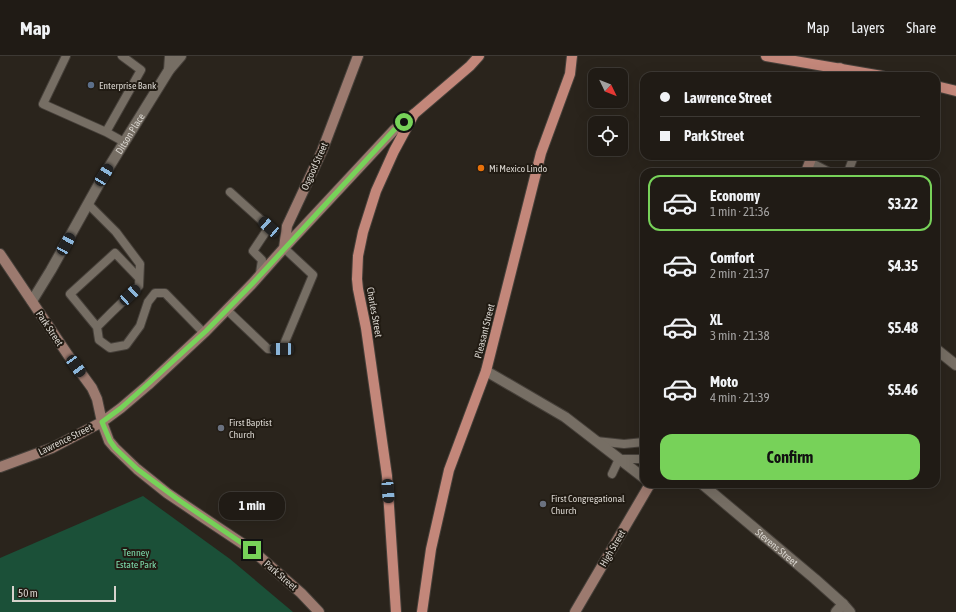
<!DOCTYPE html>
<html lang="en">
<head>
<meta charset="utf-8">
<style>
	:root { --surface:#201b15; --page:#28241e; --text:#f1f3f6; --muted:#a2a1a0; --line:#3d3934; --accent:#77d259 }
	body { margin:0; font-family:"Asap Condensed",sans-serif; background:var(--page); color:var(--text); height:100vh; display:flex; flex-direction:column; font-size:15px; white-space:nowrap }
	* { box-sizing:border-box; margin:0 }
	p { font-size:13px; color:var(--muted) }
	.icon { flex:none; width:22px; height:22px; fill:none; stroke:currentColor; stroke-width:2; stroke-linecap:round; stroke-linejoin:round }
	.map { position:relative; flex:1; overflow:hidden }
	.drawer { position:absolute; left:640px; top:112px; width:300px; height:320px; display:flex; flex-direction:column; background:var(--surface); border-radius:12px; box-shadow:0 4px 16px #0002,0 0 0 1px var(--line) }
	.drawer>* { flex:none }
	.hud { position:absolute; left:640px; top:16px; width:300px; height:88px; border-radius:12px; box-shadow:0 4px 16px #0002,0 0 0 1px var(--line); display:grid; align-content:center; height:88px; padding:0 20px; background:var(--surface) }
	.needle { width:26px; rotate:133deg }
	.tools { position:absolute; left:588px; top:12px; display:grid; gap:8px }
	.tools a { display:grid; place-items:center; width:40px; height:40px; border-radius:8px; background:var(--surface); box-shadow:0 4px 16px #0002,0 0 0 1px var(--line); font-size:20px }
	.scale { position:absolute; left:12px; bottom:10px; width:104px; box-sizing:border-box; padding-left:4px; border:2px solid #d7d3cd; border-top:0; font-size:11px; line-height:14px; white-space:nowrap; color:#d7d3cd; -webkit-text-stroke:3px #211b13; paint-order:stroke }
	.end { position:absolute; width:18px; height:18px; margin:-9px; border:5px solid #77d259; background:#111; box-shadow:0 0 0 2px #111 }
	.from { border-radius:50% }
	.bubble { position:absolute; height:28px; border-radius:12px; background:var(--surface); box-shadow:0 4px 16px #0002,0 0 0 1px var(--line); font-size:13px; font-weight:700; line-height:28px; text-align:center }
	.car { position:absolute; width:12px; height:24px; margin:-12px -6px; border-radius:5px; box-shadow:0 0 3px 1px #0007; background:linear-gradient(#222 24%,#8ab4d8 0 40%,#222 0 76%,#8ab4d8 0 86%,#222 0) }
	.hud b { display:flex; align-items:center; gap:14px; height:38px; font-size:15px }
	.hud b+b { border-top:1px solid var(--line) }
	.hud i { width:10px; height:10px; background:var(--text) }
	ul { padding:7px 0 0; list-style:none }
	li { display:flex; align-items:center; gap:12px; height:56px; margin:0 8px 6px; padding:0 12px; border:2px solid transparent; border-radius:12px }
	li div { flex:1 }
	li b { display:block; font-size:15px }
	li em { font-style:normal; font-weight:700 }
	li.active { border-color:var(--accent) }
	li>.icon { width:36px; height:36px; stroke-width:1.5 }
	.action { display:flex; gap:8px; margin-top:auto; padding:8px 20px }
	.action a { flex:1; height:46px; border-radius:12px; background:var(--accent); color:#111; font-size:16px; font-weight:700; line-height:46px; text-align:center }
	header { display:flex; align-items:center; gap:24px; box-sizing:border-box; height:56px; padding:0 20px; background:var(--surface); border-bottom:1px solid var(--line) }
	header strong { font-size:19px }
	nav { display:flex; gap:22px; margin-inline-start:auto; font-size:14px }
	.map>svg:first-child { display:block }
	.green { fill:#1b5038 }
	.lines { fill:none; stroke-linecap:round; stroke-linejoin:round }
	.lane-casing { stroke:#46403a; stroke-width:10 }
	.street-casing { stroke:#46403a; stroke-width:12 }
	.secondary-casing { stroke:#46403a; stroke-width:12 }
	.primary-casing { stroke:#46403a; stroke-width:12 }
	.lane { stroke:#766e64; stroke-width:8 }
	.street { stroke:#766e64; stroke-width:10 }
	.secondary { stroke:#9c7a6f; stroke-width:10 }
	.primary { stroke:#c3877a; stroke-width:10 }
	.route { stroke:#77d259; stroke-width:5 }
	.service-dot { fill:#5c6f8a; stroke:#211b13; stroke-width:1.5 }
	.food-dot { fill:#e8710a; stroke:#211b13; stroke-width:1.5 }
	.worship-dot { fill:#6b7280; stroke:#211b13; stroke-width:1.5 }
	.labels { text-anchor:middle; stroke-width:4; stroke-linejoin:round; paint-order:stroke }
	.poi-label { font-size:10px; fill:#d7d3cd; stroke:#211b13; text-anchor:start }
	.street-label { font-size:10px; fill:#d7d3cd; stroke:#211b13 }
	.park-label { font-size:10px; fill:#7ddbac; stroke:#211b13 }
</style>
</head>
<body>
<header>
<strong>Map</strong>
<nav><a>Map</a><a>Layers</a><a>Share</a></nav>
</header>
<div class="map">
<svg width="956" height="556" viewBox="0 0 956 556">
	<rect width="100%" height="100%" fill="#2a241c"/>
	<!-- green -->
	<path class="green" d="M143,440L230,503L293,556H0V502Z"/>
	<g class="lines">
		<!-- lane casing -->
		<g class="lane-casing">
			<path id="lane" d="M66,0L43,48L106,76L124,86
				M106,76L141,14L122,0
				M810,106L829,116
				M848,116L854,100
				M230,136L269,171L253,195L262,204L260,217
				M88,148L116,176L140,208L139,230L112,256L97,271L99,284L110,292L126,289L140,270L148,246L155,237H165L204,277
				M227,254L268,293H282L313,219L284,192
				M97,271L70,238L115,197L139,222
				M596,385L624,388L644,386
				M612,418L619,403H644"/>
		</g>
		<!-- street casing -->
		<g class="street-casing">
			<g id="street">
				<path d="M169,14L170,0"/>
				<path id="s1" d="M32,245L51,214L104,119L169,14L181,0"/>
				<path d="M936,293L956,309"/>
				<path d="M486,315L565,361L644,422"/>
				<path id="s2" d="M702,428L815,523L843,548L850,556"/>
				<path d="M836,556L843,548"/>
			</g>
		</g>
		<!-- secondary casing -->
		<g class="secondary-casing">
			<path id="secondary" d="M837,20L840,12
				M806,116L812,100
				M284,192L394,74L414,58
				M0,198L68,299L92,332L97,343L102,366L109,385L115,392L137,413L167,437L204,462L252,494L301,537L319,556
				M0,411L52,392L102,366L121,352L148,329L206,275L252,228L284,192L287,170L322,95L358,0
				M575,556L650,428"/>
		</g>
		<!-- primary casing -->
		<g class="primary-casing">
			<path id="primary" d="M766,0L882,20
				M936,30L956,35
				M396,556L387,420L366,272L358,233L357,223L358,200L363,176L376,135L394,95L414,58L470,10L479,0
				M422,556L431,493L449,414L486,315L541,97L570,18L572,0"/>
		</g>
		<!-- lane -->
		<use href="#lane" class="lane"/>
		<!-- street -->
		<use href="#street" class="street"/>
		<!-- secondary -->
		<use href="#secondary" class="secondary"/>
		<!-- primary -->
		<use href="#primary" class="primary"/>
	</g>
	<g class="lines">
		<!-- route -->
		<path class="route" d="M252,494L180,445L137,413L115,392L110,385L102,366L121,352L148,328L206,275L252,228L394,74L404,66"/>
	</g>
	<!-- markers -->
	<circle class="service-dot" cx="91" cy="29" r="4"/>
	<circle class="food-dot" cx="481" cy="112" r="4"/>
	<g class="worship-dot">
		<circle cx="221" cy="372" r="4"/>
		<circle cx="543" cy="448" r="4"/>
	</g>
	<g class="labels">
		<!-- poi labels -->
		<g class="poi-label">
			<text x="99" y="33">Enterprise Bank</text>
			<text x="489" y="116">Mi Mexico Lindo</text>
			<text x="229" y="370">First Baptist<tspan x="229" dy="12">Church</tspan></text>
			<text x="551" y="446">First Congregational<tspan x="551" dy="12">Church</tspan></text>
		</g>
		<!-- street labels -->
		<g class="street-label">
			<text dy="4" stroke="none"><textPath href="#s1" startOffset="194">Ditson Place</textPath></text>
			<text transform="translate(314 110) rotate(-66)" y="4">Osgood Street</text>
			<text transform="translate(375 256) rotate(80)" y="4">Charles Street</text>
			<text transform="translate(50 272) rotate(56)" y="4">Park Street</text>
			<text transform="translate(484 275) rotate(-76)" y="4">Pleasant Street</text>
			<text transform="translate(65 383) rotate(-26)" y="4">Lawrence Street</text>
			<text dy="4" stroke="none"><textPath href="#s2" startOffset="98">Stevens Street</textPath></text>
			<text transform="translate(612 492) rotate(-60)" y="4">High Street</text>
			<text transform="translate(281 519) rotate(41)" y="4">Park Street</text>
		</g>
		<!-- park labels -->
		<g class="park-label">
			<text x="136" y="500">Tenney<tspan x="136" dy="12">Estate Park</tspan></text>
		</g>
	</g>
</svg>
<div class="tools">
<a><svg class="needle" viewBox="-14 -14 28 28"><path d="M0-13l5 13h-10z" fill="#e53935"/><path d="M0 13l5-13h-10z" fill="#a2a1a0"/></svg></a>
<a><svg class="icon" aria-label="locate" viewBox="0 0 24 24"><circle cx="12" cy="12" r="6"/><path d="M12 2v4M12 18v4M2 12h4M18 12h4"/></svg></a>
</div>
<div class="scale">50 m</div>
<i class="end from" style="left:404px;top:66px"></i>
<i class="end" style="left:252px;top:494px"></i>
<div class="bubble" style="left:219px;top:436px;width:66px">1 min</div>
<i class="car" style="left:104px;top:119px;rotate:31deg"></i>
<i class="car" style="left:269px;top:171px;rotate:312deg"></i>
<i class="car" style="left:66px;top:188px;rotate:29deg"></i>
<i class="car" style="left:130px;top:239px;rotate:47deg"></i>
<i class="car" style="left:282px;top:293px;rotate:270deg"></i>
<i class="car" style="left:76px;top:310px;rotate:144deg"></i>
<i class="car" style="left:388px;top:435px;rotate:176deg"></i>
<div class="hud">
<b><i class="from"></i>Lawrence Street</b>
<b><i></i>Park Street</b>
</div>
<section class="drawer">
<ul>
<li class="active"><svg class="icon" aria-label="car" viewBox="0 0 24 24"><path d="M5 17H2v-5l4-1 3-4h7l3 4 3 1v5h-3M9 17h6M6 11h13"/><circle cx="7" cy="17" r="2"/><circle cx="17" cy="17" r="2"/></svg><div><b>Economy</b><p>1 min · 21:36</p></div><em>$3.22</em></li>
<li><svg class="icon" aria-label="car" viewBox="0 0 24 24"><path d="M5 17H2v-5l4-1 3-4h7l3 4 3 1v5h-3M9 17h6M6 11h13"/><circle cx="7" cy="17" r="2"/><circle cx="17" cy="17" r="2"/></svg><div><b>Comfort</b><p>2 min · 21:37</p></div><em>$4.35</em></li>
<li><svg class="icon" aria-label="car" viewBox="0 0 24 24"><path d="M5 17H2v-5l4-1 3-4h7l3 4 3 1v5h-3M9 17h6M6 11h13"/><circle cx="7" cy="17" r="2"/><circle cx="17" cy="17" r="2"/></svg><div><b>XL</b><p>3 min · 21:38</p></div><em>$5.48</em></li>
<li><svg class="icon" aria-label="car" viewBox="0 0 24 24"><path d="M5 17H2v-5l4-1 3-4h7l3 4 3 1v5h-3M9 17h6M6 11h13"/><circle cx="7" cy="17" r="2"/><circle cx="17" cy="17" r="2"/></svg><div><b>Moto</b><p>4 min · 21:39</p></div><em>$5.46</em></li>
</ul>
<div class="action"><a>Confirm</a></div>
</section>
</div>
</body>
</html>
